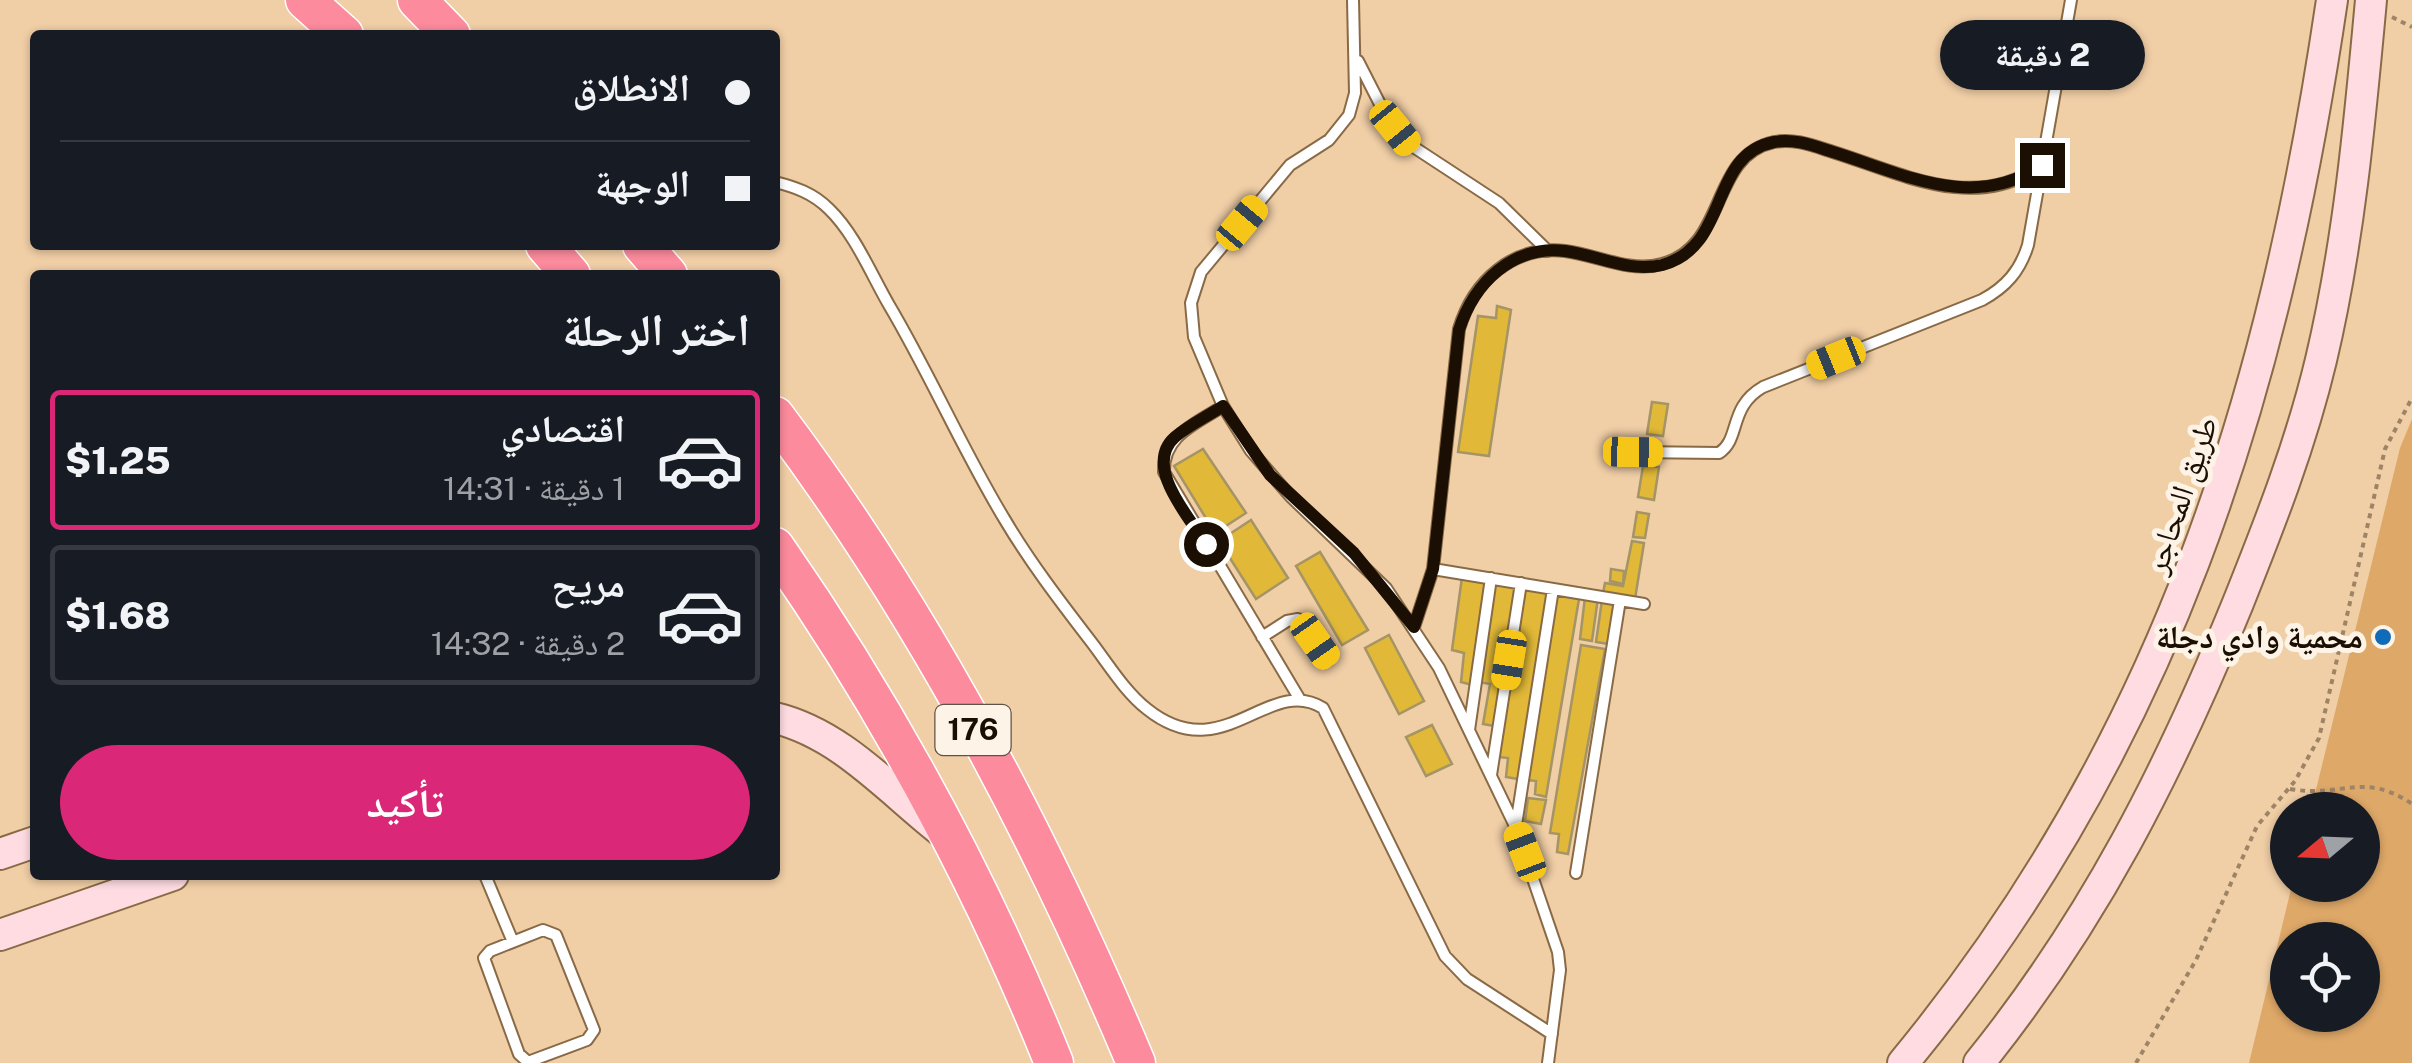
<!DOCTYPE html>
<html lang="ar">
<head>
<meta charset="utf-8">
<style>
	:root { --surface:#171b24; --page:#242831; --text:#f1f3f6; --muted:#9ea1a6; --line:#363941; --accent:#db2777 }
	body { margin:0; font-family:"Public Sans","Noto Naskh Arabic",sans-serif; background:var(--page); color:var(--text); direction:rtl; height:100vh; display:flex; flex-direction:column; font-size:38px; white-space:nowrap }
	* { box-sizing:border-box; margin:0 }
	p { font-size:32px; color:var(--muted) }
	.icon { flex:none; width:55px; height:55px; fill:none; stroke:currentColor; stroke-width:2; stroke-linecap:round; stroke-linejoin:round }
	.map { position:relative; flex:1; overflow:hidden; direction:ltr }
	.drawer { position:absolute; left:30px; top:270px; width:750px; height:610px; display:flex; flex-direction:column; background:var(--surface); border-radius:10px; box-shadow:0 2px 8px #0004; direction:rtl }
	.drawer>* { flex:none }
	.hud { position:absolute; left:30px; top:30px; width:750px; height:220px; border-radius:10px; box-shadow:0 2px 8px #0004; direction:rtl; display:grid; align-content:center; height:220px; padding:0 30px; background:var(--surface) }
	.needle { width:65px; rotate:251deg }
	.buttons { position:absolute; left:2270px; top:792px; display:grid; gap:20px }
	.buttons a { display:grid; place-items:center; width:110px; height:110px; border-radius:50%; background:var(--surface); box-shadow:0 2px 8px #0004; font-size:50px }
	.end { position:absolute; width:45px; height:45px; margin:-22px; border:12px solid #1b0f03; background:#fff; box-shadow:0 0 0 5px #fff }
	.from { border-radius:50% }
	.bubble { position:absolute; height:70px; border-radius:35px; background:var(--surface); box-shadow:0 2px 8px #0004; font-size:32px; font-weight:800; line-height:70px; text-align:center; direction:rtl }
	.car { position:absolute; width:30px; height:60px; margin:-30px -15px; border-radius:12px; box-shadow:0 0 8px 2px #0007; background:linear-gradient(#f5c518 24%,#345 0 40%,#f5c518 0 76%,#345 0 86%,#f5c518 0) }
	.hud b { display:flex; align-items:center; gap:35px; height:95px; font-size:38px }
	.hud b+b { border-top:2px solid var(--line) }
	.hud i { width:25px; height:25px; background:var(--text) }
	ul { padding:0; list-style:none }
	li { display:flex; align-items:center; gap:30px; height:140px; margin:0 20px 15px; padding:0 10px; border:5px solid var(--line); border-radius:10px }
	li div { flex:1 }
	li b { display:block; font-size:38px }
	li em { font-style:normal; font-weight:800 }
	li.current { border-color:var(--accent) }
	li>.icon { width:90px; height:90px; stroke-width:1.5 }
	h2 { padding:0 30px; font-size:45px; line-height:120px }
	.action { display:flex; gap:20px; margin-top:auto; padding:20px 30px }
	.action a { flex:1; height:115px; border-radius:60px; background:var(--accent); color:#fff; font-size:40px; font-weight:800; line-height:115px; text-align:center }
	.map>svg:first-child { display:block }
	.green { fill:#dea868; fill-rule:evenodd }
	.building { fill:#e1b837; stroke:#a49466; stroke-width:2.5 }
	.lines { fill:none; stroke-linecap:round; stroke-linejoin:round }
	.lane-casing { stroke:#896a46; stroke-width:14 }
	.secondary-casing { stroke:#896a46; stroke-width:34 }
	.highway-casing { stroke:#fff; stroke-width:41 }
	.path { stroke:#9e8467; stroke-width:4; stroke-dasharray:5 5; stroke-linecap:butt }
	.lane { stroke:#fff; stroke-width:10 }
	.secondary { stroke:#fedce2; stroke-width:30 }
	.highway { stroke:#fb8b9d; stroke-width:38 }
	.route { stroke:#1b0f03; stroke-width:12 }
	.poi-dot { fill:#106cb9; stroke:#fef3e7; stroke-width:4 }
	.labels { text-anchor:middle; stroke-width:10; stroke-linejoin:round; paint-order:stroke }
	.shield { fill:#fef3e7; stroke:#5f5347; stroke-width:2.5 }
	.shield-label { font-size:30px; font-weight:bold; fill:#1b0f03 }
	.street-label { font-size:32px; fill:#1b0f03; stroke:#fef3e7 }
	.poi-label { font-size:32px; font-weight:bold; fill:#1b0f03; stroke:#fef3e7; text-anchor:end }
</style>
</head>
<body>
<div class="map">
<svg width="2412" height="1063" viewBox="0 0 2412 1063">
	<rect width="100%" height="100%" fill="#f0cea6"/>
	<!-- green -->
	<path class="green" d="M2412,419V1063H2249L2292,885H2362V810H2311L2400,448ZM2288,940H2362V1015H2288Z"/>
	<!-- building -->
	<path class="building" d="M1497,306L1511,310L1489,456L1458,452L1478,316L1496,318Z
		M1652,402L1668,404L1663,436L1647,434Z
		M1203,449L1246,513L1215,533L1174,466Z
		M1643,466L1659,467L1654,500L1638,497Z
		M1637,512L1649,514L1645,538L1633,537Z
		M1251,520L1288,578L1256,599L1219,541Z
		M1632,541L1644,543L1635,599L1603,593L1605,583L1623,586Z
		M1320,552L1368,630L1342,645L1296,566Z
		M1611,569L1624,571L1623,584L1610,581Z
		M1462,577L1485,581L1472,685L1461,682L1464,653L1452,650Z
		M1494,583L1517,586L1494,726L1483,724L1490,684L1479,682Z
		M1525,589L1548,592L1518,779L1506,777L1508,758L1498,757Z
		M1556,595L1579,599L1546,797L1535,794L1536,781L1527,780Z
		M1585,597L1598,598L1592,641L1580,639Z
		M1602,600L1615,602L1609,644L1596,642Z
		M1389,635L1424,701L1399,714L1365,648Z
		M1581,645L1605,649L1568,854L1557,852L1559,834L1550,833Z
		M1432,725L1452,764L1426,776L1406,737Z
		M1528,798L1546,800L1541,824L1525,821Z"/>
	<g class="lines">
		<!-- lane casing -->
		<g class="lane-casing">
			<path id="lane" d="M1353,0L1355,93L1349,115L1329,140L1290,165L1201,272L1191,303L1194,337L1223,406L1251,451L1291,497L1386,588L1439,668L1515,826L1558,952L1560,970L1548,1063
				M1358,61L1383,110L1409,144L1499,203L1548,251
				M775,182C795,187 813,193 829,209C855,234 871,274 889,305C931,376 963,451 1005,520C1030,562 1059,600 1089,639C1107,662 1124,691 1147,709C1223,770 1268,674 1323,708L1445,956L1467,979L1552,1034
				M1223,406C1196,424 1163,435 1164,472L1299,698
				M1633,452L1719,453C1741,439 1728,407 1763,387L1982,300C2006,287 2020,271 2028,245L2071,0
				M1433,569L1644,604
				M1414,627L1433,569L1459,329C1473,282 1512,245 1565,251C1597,255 1629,273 1662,264C1728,247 1709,156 1774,142C1794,138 1814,146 1833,152C1903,174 1975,213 2042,165
				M1262,637L1287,621L1298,619L1328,660
				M1469,730L1491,578
				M1491,775L1521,583
				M1516,825L1553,589
				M1576,873L1620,600
				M485,875L513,942
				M543,930L556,935L594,1030L587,1040L528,1062L519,1054L484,958L490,951Z"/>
		</g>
		<!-- secondary casing -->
		<g class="secondary-casing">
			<path id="secondary" d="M775,718C842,734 891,792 944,833
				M0,854L35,842
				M0,935L173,875
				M1903,1063C2165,746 2273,400 2332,0
				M1979,1063C2094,920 2169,772 2238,603C2270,523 2301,444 2321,360C2349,242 2360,120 2371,0"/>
		</g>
		<!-- highway casing -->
		<g class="highway-casing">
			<path id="highway" d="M305,0L344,35
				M417,0L451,35
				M545,245L571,275
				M642,245L668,275
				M775,416C923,612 1041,837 1136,1063
				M775,547C887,708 981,881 1054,1063"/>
		</g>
		<!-- path -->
		<path class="path" d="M2392,17L2412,27
			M2290,789C2342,798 2364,771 2412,804
			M2136,1063L2196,960L2257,826L2295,781L2319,738L2385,449L2412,398"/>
		<!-- lane -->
		<use href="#lane" class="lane"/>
		<!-- secondary -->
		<use href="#secondary" class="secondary"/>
		<!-- highway -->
		<use href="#highway" class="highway"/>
	</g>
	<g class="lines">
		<!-- route -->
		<path class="route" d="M1206,544C1190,518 1142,466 1175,437C1189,425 1208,416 1223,406L1270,475L1354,553L1414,627L1433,569L1459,330C1474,283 1512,245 1565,251C1597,255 1629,273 1662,265C1731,246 1708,155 1774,142C1794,138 1814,146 1833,152C1904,174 1974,212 2042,165"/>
	</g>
	<!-- markers -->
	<circle class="poi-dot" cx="2383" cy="637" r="10"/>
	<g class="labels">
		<!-- shield labels -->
		<rect class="shield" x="935.5" y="705" width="75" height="50" rx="8"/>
		<g class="shield-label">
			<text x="973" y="740">176</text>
		</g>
		<!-- street labels -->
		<g class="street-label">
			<text transform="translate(2181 495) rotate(-71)" y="11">طريق المحاجر</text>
		</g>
		<!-- poi labels -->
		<g class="poi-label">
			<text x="2363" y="648">محمية وادي دجلة</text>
		</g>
	</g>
</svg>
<div class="buttons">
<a><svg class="needle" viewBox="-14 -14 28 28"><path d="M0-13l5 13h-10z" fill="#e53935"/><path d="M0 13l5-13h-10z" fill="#9ea1a6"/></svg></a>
<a><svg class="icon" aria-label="locate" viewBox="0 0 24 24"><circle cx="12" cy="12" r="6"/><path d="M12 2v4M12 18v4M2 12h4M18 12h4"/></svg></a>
</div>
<i class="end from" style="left:1206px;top:544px"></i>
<i class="end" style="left:2042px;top:165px"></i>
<div class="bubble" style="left:1940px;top:20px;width:205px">2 دقيقة</div>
<i class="car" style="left:1395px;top:128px;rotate:141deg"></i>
<i class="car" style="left:1242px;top:223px;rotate:40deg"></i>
<i class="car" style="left:1836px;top:358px;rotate:248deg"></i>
<i class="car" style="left:1633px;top:452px;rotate:91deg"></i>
<i class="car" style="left:1315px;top:641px;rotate:145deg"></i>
<i class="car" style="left:1509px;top:660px;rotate:189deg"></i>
<i class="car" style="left:1525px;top:852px;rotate:339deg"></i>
<div class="hud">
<b><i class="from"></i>الانطلاق</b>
<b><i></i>الوجهة</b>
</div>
<section class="drawer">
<h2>اختر الرحلة</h2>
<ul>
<li class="current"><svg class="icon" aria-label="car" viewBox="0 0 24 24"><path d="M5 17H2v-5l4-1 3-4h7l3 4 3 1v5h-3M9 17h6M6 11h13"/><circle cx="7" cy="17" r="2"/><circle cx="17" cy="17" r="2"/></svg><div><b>اقتصادي</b><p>1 دقيقة · 14:31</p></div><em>$1.25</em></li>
<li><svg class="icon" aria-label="car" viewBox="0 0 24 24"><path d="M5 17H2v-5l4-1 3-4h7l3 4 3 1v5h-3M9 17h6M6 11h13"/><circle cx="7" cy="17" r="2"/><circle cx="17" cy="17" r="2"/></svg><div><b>مريح</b><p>2 دقيقة · 14:32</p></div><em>$1.68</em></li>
</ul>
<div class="action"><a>تأكيد</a></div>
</section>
</div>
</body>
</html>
